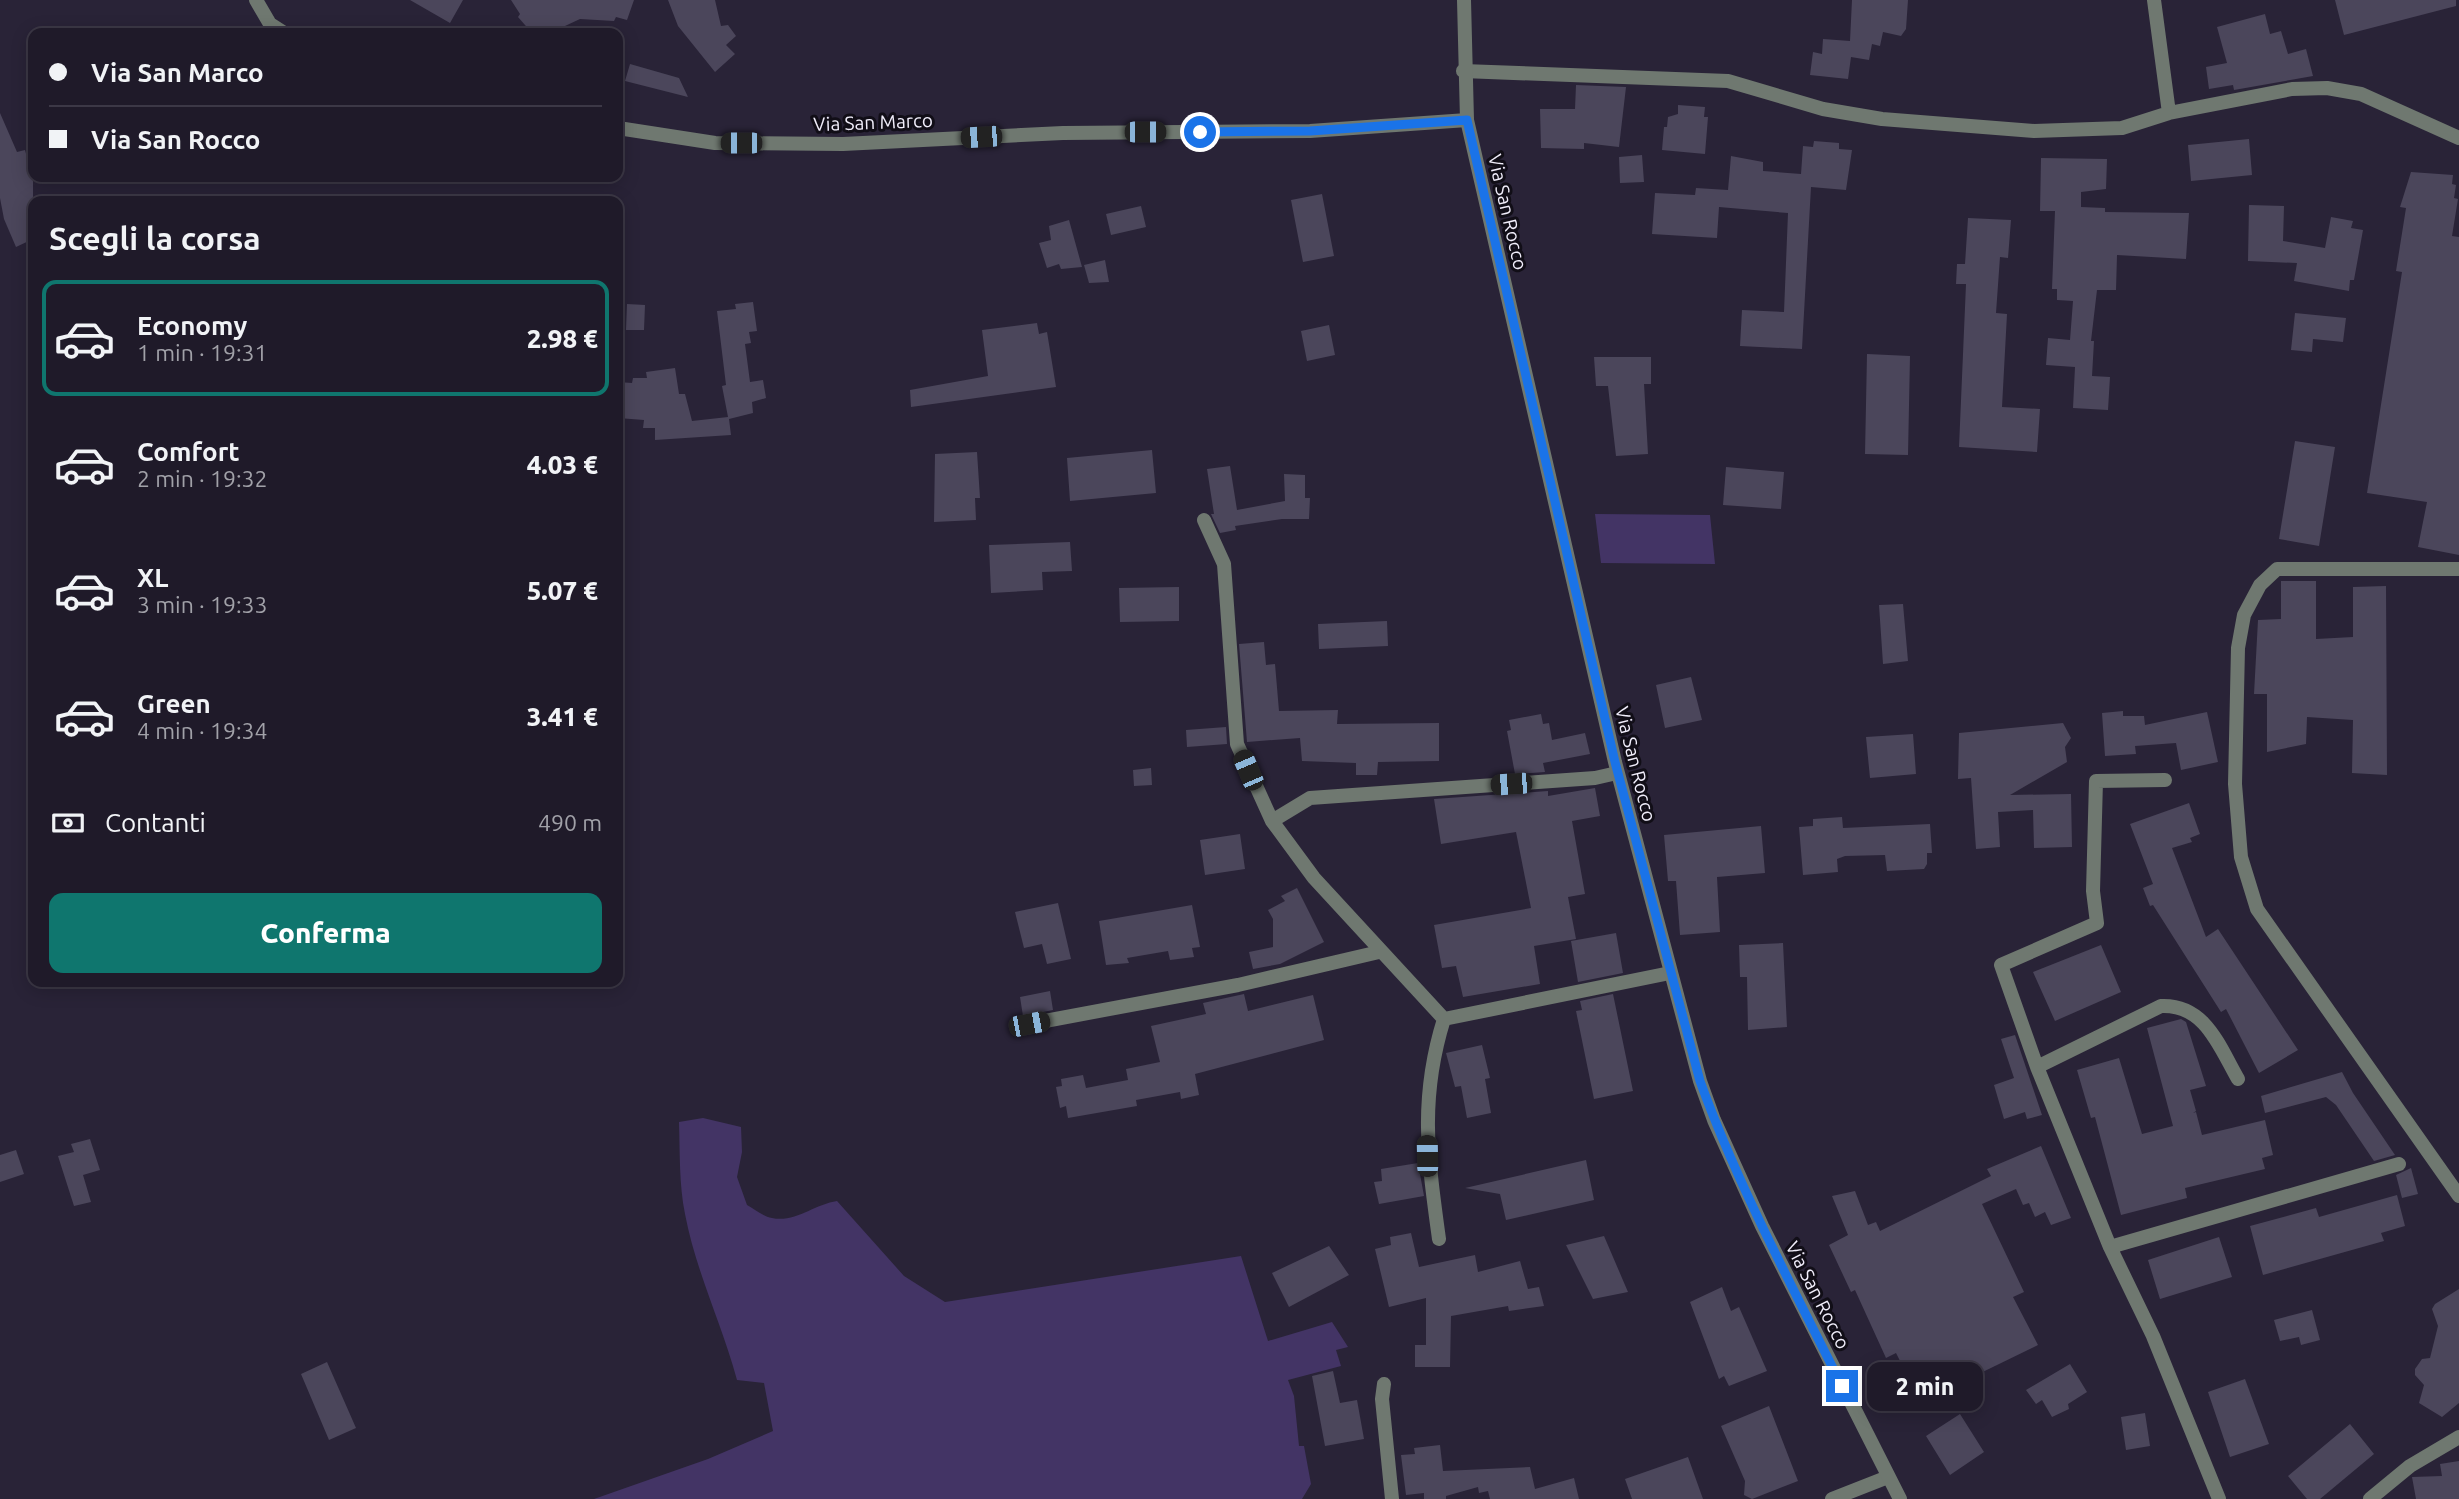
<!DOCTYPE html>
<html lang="it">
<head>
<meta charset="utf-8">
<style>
	:root { --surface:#1f1a29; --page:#2c2735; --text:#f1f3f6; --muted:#a1a1a8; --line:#3c3846; --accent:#0f766e }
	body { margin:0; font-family:Ubuntu,sans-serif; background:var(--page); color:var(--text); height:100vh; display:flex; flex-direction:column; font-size:26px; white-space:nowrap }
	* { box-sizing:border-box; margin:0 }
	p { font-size:23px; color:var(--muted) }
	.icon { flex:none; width:38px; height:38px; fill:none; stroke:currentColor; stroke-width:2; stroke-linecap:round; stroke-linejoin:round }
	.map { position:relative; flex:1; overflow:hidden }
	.side { position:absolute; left:28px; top:196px; width:595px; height:791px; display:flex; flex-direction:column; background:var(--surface); border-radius:14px; box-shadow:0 4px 18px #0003,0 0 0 2px var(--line) }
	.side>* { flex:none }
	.hud { position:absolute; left:28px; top:28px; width:595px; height:154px; border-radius:14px; box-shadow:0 4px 18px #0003,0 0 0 2px var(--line); display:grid; align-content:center; height:154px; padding:0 21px; background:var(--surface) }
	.end { position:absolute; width:32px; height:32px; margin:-16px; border:9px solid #1a73e8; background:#fff; box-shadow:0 0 0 4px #fff }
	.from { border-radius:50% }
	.bubble { position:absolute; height:49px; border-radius:14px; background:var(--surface); box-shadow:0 4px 18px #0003,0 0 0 2px var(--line); font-size:23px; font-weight:800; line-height:49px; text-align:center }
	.car { position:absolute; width:21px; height:42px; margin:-21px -10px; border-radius:9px; box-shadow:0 0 5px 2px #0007; background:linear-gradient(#222 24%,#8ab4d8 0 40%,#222 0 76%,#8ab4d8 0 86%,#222 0) }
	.hud b { display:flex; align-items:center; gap:24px; height:66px; font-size:26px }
	.hud b+b { border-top:2px solid var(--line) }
	.hud i { width:18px; height:18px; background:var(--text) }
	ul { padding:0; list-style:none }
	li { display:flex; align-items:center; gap:21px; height:116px; margin:0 14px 10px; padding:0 7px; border:4px solid transparent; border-radius:14px }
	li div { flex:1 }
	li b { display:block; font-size:26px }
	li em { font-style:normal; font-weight:800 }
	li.selected { border-color:var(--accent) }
	li>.icon { width:63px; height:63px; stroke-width:1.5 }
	h2 { padding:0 21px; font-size:32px; line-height:84px }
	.pay { display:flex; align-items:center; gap:18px; height:77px; padding:0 21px; font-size:26px }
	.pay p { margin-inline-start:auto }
	.action { display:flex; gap:14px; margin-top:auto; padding:14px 21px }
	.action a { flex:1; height:80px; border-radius:14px; background:var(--accent); color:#fff; font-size:28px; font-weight:800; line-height:80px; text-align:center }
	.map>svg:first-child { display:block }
	.green { fill:#433465 }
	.building { fill:#4b465b }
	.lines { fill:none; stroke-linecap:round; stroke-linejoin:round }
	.minor { stroke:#6f7870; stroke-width:14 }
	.tertiary { stroke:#6f7870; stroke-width:14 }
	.route { stroke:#1a73e8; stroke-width:9 }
	.labels { text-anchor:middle; stroke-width:6; stroke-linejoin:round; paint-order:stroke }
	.street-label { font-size:19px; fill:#f1eefb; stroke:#110e17 }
</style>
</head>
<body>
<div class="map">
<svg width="2459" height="1499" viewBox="0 0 2459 1499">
	<rect width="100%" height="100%" fill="#292337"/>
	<!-- green -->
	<path class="green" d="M1595,514L1710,515L1715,564L1601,563Z
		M703,1118L741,1127L742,1152L737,1177L747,1205C754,1209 764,1217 772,1218C795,1223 815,1204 837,1201L904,1276L945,1302L1241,1256L1268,1341L1332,1322L1348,1347L1336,1350L1341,1366L1288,1380L1294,1396L1299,1446H1304L1311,1484L1302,1499H594L708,1459L773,1431L764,1383L737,1380C722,1324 696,1272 685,1214C679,1184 680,1153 679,1122Z"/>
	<!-- building -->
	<path class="building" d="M410,0H463L450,23Z
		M511,0H634L627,20L616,17L614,21L580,19L550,33H532L518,17L520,14Z
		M668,0H715L721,26L728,25L736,36L726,45L735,54L715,72L678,26Z
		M1852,0H1908L1906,29L1901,36L1883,32L1880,46L1872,44L1869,60L1851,57L1848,79L1810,75L1813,52L1822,54L1823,39L1850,41Z
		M2335,0H2456V6L2344,35Z
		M2265,14L2270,34L2281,31L2288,54L2306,49L2313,76L2234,90L2233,85L2209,89L2206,67L2227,63L2217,27Z
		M630,64L679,78L688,97L625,81Z
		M1576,85L1626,87L1619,147L1584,143V149L1541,148L1540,109H1575Z
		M1678,105L1705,107L1704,117H1708L1705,154L1662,150L1664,127H1667L1668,117L1678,114Z
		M0,113L17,152L25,150L33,179V239L16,247L4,219L0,198Z
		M2249,139L2252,175L2191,181L2188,145Z
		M1814,141L1839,143V149L1852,150L1846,190L1811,187L1802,349L1740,346L1742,310L1784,312L1788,213L1719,207L1717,238L1652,234L1655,193L1695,195L1696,188L1728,190L1731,156L1763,162V171L1801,174L1803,146L1813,147Z
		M1642,155L1644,182L1620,183L1619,157Z
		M2041,158L2107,159L2106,189L2081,192V207L2105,208V212L2189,213L2186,259L2117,255L2116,290H2097L2091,341H2094L2092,376L2110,377L2108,410L2073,408L2075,367L2046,365L2048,338L2070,340L2073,301L2057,300V289H2052L2055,211H2040Z
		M2411,172L2453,175L2452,184L2456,185L2454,198L2458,199L2452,236L2459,237V555L2418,547L2427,502L2367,493L2402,272L2396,271L2406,208L2400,207Z
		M1322,194L1334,256L1303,262L1291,200Z
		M2249,205L2284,206L2283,241L2325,248L2331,217L2353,221L2351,228L2363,230L2354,280H2350L2349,291L2294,281L2297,263L2248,261Z
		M1141,206L1146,227L1111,235L1106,214Z
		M1968,218L2011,220L2008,258L2000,257L1996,313L2007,314L2002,407L2040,409L2037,452L1959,447L1966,284H1956L1957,264H1965Z
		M1069,220L1082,267L1061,269L1059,264L1047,268L1039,243L1051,240L1049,226Z
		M1105,260L1109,282L1089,283L1084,265Z
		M753,302L757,331L749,332L751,343L745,344L750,382L763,380L766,398L752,402L753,413L729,419L731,435L655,440V428H643L644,420L618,418V382L632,383L633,378H647L646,372L675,368L679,394H685L692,421L728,417L722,386L726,385L717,311L736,309L735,304Z
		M627,304L645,305L644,330H626Z
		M2295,313L2346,318L2343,342L2313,339L2312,352L2291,350Z
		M1037,323L1039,334L1047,332L1056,387L911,407L910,390L988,376L982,330Z
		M1329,325L1335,355L1307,361L1301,331Z
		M1867,354L1910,356L1908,455L1865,454Z
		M1594,357H1651V384H1644L1648,454L1616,456L1608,386H1596Z
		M2295,441L2335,447L2319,546L2279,539Z
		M1152,450L1156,493L1070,501L1067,458Z
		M977,452L980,498H975L976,520L934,522L935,454Z
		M1230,466L1237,510L1285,501L1284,474L1305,475V498H1310L1309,519H1282L1235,526L1236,530L1220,533L1211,514H1214L1207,469Z
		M1726,467L1784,472L1781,509L1723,505Z
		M1070,542L1072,571L1042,572L1043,590L991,593L989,545Z
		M2281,581H2316V639L2353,637V587L2386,586L2387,775L2352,773L2353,720L2307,717L2306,744L2267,752V694H2254L2258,620L2281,619Z
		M1179,587V621L1120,622L1119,588Z
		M1903,604L1908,661L1883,664L1879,605Z
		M1387,621L1388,646L1319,649L1318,624Z
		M1264,642L1266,665L1275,664L1279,711L1338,710L1337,724L1439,723V761L1378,762L1377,775H1356V763L1302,761L1300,738L1247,742L1239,644Z
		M1691,677L1702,720L1665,728L1656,685Z
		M2123,711V716H2144L2145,725L2207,712L2218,762L2181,770L2176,743L2135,746L2136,754L2105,756L2102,713Z
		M1541,714L1543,724L1549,723L1552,740L1585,733L1590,754L1543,763L1545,772L1515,774L1507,731L1511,730L1509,720Z
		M2063,723L2071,738L2065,747L2067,762L2010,795L2071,794L2072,847L2034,848L2033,810L1998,812L2000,847L1976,849L1971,778L1958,779L1959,733Z
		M1226,727L1227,744L1187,747L1186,730Z
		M1913,734L1916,774L1870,778L1866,737Z
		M1151,768L1152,785L1134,786L1133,770Z
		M1595,788L1600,816L1572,821L1585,894L1568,897L1576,939L1534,946L1540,984L1463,997L1456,966L1442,968L1434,925L1531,908L1516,832L1441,844L1434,799L1548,791V796Z
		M2189,803L2200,834L2190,838L2192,842L2172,848L2206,937L2218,929L2298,1050L2259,1073L2226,1009L2221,1012L2153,905L2150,906L2143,888L2153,884L2130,824Z
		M1842,817L1843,828L1930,824L1932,853H1927V864L1924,869L1887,871L1885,855L1845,856L1837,859L1838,872L1803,875L1799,827L1813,826V819Z
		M1761,826L1765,873L1717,877L1720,932L1680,935L1676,881H1668L1664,835Z
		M1240,834L1245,869L1205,875L1200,840Z
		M1297,888L1324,942L1280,964L1253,969L1249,952L1273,947V919L1268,910L1285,901L1281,896Z
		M1058,903L1071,959L1047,964L1042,944L1024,948L1015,912Z
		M1192,905L1200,947L1192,948L1194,957L1170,960L1168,951L1127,958L1129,963L1106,965L1099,921Z
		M1616,933L1623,973L1578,982L1571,941Z
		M1783,943L1787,1027L1748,1030L1747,977H1740L1739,945Z
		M2101,945L2121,992L2055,1021L2033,972Z
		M1050,991L1053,1010L1023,1016L1020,997Z
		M1244,994L1248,1011L1313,995L1324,1040L1195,1074L1199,1095L1181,1099L1180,1092L1136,1100L1137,1106L1068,1118L1066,1106L1060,1108L1056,1087L1062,1086L1061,1079L1083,1075L1086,1088L1128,1080L1126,1069L1160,1062L1151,1026L1206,1014L1203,1003Z
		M1613,994L1633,1091L1594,1099L1576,1011L1582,1010L1580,1001Z
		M2181,1019L2186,1022L2206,1086L2190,1090L2196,1111L2193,1113L2196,1112L2202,1135L2265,1120L2273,1155L2262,1158L2265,1169L2185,1188L2187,1198L2121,1215L2095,1117L2091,1118L2077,1070L2119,1058L2142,1134L2173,1126L2147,1028Z
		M2015,1035L2042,1115L2027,1119L2025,1112L2004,1119L1994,1085L2014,1078L2001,1039Z
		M1482,1045L1490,1078L1485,1079L1491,1113L1467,1118L1461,1086L1455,1087L1446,1053Z
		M2342,1072L2353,1093L2395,1155L2374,1161L2336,1105L2326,1097L2265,1113L2261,1096Z
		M90,1139L100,1170L83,1175L91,1202L74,1206L58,1156L74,1152L71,1144Z
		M2041,1146L2071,1218L2051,1225L2045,1212L2035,1217L2029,1203L2023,1205L2016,1189L1982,1204L2024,1292L2013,1297L2038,1345L1921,1402L1896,1353L1886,1358L1855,1290L1851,1292L1829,1245L1848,1235L1832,1196L1855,1191L1868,1225L1876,1222L1880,1231L1991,1176L1987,1169Z
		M16,1150L24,1174L0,1182V1155Z
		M1586,1160L1594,1200L1506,1220L1500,1194L1465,1188Z
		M1418,1163L1424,1196L1379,1204L1374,1182L1382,1181L1381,1169Z
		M2411,1168L2418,1194L2402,1198L2396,1175Z
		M2397,1195L2405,1226L2381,1233L2384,1241L2263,1275L2250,1226L2316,1208L2319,1217Z
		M1411,1233L1419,1267L1475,1255L1478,1272L1520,1261L1528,1289L1539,1287L1544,1306L1509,1311L1508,1306L1451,1316L1450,1367H1415V1345H1426V1298L1389,1307L1375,1249L1391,1245L1390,1237Z
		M1604,1236L1628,1292L1593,1299L1566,1245Z
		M2219,1237L2232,1277L2160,1299L2148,1260Z
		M1329,1246L1349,1275L1289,1307L1272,1273Z
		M1722,1287L1731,1311L1739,1307L1767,1371L1729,1386L1724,1376L1719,1379L1690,1302Z
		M2459,1289V1403L2442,1417L2419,1403L2424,1385L2415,1375V1369L2422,1359L2430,1358L2438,1326L2432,1309L2435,1304Z
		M2312,1310L2320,1340L2301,1345L2299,1337L2280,1341L2274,1320Z
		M327,1362L356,1428L329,1440L301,1374Z
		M2070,1364L2087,1392L2068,1404L2069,1409L2052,1417L2042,1400L2036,1404L2026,1390Z
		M1333,1371L1340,1403L1357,1400L1364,1439L1325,1446L1312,1376Z
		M2245,1379L2269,1444L2230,1457L2208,1392Z
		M1769,1406L1798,1481L1752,1499L1744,1495L1745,1481L1721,1426Z
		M2145,1413L2150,1446L2126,1450L2121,1417Z
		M1960,1414L1984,1452L1950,1475L1926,1436Z
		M2350,1424L2374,1454L2320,1499H2307L2288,1476Z
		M1440,1445L1443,1471L1530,1467L1535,1489L1574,1478L1579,1499H1490L1488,1491L1479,1493L1478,1487L1446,1496V1499H1424V1493L1406,1495L1401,1455L1415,1454L1414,1448Z
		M1688,1457L1703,1499H1632L1625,1479Z
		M2459,1461V1499H2416L2412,1477L2442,1476L2440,1464Z"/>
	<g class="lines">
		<!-- minor -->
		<path class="minor" d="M256,0L270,24L284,33
			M2154,0L2169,113
			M1463,71L1728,81L1823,109L1882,119L2034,131L2122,128L2169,113L2292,89L2327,88L2361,94L2459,138
			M618,128L715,143L843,144L1063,133L1310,131L1467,120
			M1204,520L1224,564L1237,744L1272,821L1314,878L1444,1019L1670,973
			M2459,569H2277L2260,585L2244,615L2238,648L2235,784L2241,857L2257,909L2459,1196
			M2165,780L2096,781L2093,891L2097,923L2001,965L2037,1067L2110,1247L2153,1336L2219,1499
			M1272,821L1310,798L1595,778L1617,773
			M1029,1024L1238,985L1379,952
			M2037,1067L2161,1006C2205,1004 2219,1046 2238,1079
			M1439,1239C1428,1158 1419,1099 1444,1019
			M2110,1247L2399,1164
			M1384,1384L1382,1399L1392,1499
			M1832,1499L1888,1477
			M2370,1499L2410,1466L2459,1437"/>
		<!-- tertiary -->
		<path class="tertiary" d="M1464,0L1467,120L1615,762L1700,1081L1714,1120L1762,1226L1900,1499"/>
	</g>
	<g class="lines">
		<!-- route -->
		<path class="route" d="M1200,132L1310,131L1467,120L1615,762L1700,1081C1738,1186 1792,1286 1842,1386"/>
	</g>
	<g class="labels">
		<!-- street labels -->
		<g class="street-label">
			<text transform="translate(873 122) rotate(-2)" y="7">Via San Marco</text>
			<text transform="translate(1508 212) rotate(77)" y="7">Via San Rocco</text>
			<text transform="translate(1636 764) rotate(76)" y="7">Via San Rocco</text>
			<text transform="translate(1818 1295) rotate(63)" y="7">Via San Rocco</text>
		</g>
	</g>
</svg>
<i class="end from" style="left:1200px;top:132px"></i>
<i class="end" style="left:1842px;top:1386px"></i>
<div class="bubble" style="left:1867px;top:1362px;width:116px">2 min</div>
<i class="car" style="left:1145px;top:132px;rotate:90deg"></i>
<i class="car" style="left:981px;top:137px;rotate:267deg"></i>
<i class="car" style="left:741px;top:143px;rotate:270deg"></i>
<i class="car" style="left:1248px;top:770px;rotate:337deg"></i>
<i class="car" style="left:1511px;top:784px;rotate:266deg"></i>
<i class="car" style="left:1029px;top:1024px;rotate:79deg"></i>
<i class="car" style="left:1427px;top:1156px;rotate:359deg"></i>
<div class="hud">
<b><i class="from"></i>Via San Marco</b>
<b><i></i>Via San Rocco</b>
</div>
<section class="side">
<h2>Scegli la corsa</h2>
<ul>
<li class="selected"><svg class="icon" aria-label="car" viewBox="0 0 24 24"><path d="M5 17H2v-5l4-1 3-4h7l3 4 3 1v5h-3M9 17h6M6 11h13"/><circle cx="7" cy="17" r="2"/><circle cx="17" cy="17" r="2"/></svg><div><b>Economy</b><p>1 min · 19:31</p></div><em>2.98 €</em></li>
<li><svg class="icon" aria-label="car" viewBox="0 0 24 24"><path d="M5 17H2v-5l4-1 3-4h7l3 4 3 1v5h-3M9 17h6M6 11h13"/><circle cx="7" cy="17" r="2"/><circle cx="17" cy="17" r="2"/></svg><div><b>Comfort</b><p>2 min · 19:32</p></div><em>4.03 €</em></li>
<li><svg class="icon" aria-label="car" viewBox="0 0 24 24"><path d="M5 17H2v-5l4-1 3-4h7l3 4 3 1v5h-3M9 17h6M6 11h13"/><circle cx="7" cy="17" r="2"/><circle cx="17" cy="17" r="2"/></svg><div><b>XL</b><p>3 min · 19:33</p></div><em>5.07 €</em></li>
<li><svg class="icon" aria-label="car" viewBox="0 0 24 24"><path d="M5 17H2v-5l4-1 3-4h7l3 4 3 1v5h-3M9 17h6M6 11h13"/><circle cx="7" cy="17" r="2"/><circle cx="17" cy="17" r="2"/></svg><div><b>Green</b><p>4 min · 19:34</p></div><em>3.41 €</em></li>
</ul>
<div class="pay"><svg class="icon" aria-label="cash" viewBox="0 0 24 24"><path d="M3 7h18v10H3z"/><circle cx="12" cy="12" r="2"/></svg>Contanti<p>490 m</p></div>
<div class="action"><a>Conferma</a></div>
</section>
</div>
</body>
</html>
